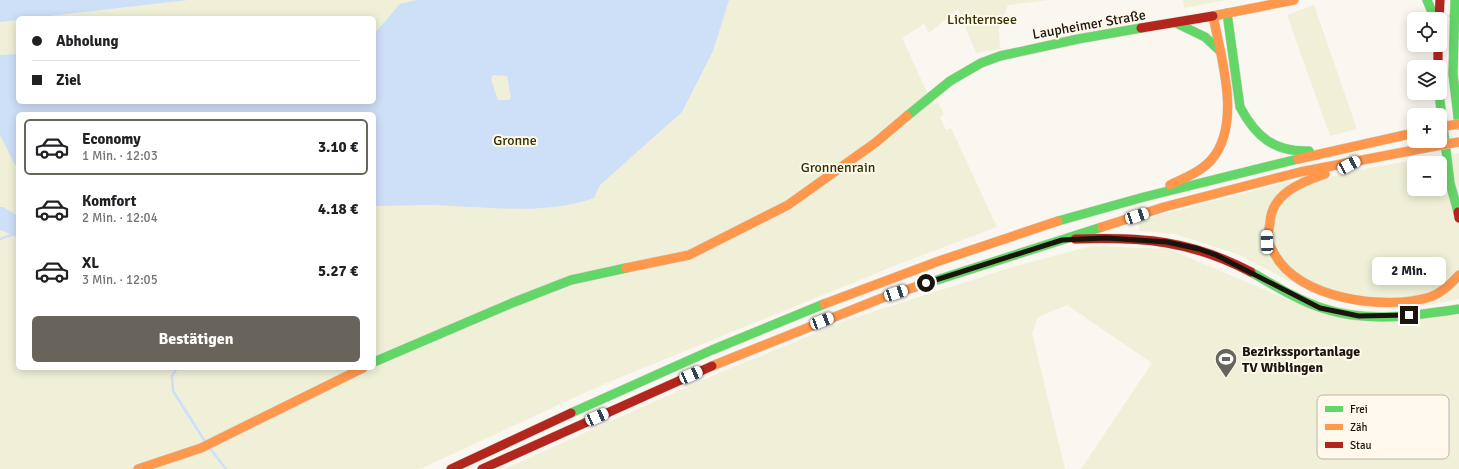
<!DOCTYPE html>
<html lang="de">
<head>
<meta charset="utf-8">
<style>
	:root { --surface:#fff; --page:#f6f6f6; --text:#202124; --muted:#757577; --line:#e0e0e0; --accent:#68645c }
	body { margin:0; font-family:Signika,sans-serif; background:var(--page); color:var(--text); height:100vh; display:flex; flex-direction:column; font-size:15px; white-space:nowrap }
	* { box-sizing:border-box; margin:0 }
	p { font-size:13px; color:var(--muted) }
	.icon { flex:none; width:22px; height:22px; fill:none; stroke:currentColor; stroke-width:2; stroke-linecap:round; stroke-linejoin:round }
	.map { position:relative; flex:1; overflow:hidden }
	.side { position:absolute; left:16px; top:112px; width:360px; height:258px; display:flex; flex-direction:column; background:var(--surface); border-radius:6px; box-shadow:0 2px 10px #0003 }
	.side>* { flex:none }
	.top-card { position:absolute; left:16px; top:16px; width:360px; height:88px; border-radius:6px; box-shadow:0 2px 10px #0003; display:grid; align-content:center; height:88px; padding:0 16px; background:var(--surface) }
	.tools { position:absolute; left:1407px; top:12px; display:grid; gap:8px }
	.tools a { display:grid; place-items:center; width:40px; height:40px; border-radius:6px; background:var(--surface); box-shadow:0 2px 10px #0003; font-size:20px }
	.end { position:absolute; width:18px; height:18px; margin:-9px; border:5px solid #19150d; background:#fff; box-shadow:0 0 0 2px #fff }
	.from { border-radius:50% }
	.bubble { position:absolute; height:28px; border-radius:6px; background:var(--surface); box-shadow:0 2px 10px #0003; font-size:13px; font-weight:800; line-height:28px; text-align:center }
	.car { position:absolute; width:12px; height:24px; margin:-12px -6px; border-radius:5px; box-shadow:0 0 3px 1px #0007; background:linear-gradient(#fff 24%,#345 0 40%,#fff 0 76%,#345 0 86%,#fff 0) }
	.top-card b { display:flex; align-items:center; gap:14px; height:38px; font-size:15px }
	.top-card b+b { border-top:1px solid var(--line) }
	.top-card i { width:10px; height:10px; background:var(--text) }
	ul { padding:7px 0 0; list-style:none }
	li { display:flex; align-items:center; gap:12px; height:56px; margin:0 8px 6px; padding:0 8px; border:2px solid transparent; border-radius:6px }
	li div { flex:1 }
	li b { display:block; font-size:15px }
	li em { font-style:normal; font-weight:800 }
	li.active { border-color:var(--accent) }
	li>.icon { width:36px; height:36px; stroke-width:1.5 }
	.primary-button { display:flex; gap:8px; margin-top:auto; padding:8px 16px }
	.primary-button a { flex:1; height:46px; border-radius:6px; background:var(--accent); color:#fff; font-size:16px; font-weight:800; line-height:46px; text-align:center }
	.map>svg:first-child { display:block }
	.green { fill:#eff0d7; fill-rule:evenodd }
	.water { fill:#cedff8; fill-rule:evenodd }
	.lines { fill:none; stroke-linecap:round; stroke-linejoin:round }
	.stream { stroke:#cedff8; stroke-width:2.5 }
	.fast-casing { stroke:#d5d1ca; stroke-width:10 }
	.slow-casing { stroke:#d5d1ca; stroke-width:10 }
	.jam-casing { stroke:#d5d1ca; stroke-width:10 }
	.fast { stroke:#63d668; stroke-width:9 }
	.slow { stroke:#ff974d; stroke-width:9 }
	.jam { stroke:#b3261e; stroke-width:9 }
	.slow-bridge-casing { stroke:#d5d1ca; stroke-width:10; stroke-linecap:butt }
	.slow-bridge { stroke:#ff974d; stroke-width:9 }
	.route { stroke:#19150d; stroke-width:5 }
	.labels { text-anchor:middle; stroke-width:4; stroke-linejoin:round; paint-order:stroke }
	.park-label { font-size:14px; fill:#2f3203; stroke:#fff8eb }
	.street-label { font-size:14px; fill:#19150d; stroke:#fff8eb }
	.poi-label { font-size:14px; font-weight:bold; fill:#19150d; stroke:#fff8eb; text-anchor:start }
	.key { fill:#fff8eb; stroke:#bab4a8; stroke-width:1 }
	.key-label { font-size:11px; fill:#19150d }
</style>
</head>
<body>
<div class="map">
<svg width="1459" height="469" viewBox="0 0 1459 469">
	<rect width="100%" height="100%" fill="#faf7f0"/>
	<!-- green -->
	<path class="green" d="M0,0H1049L1008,5L999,28L1000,49L976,53L958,9L929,33L924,24L902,38L933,105L937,101L944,114L940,117L946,130L951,128L997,227L899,264L604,384L420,469H0ZM18,18H374V102H18ZM18,114H374V368H18Z
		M1183,0H1226L1184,8Z
		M1314,5L1357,129L1330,136L1287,15Z
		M1459,153V299L1429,305L1367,308L1311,292L1237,254L1175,234L1140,231L1137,221L1288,182H1308L1369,168ZM1414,163H1440V189H1414Z
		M1092,246L1169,249L1291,301L1367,323L1459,313V469H1081L1152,363L1067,305L1038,317L1032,333L1065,469H504L714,375L850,319L1016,266Z"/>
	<!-- water -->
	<path class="water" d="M0,0H188L32,18H18V20L0,22Z
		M417,0H729L713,51L682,112L600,185L594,198C549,214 500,208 454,206C427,204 400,206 374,206V114H18V166L15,165L0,135V55L18,54V102H374V34L400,4ZM493,75L507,76L511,97L509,100H498L491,79Z
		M0,207H3L18,216V237L0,230Z"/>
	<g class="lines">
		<!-- stream -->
		<path class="stream" d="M0,239L14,234
			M177,368L172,376L173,391L206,443
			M209,447L226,469"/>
		<!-- fast casing -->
		<g class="fast-casing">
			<path id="fast" d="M1427,0L1435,19
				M1455,0L1453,74L1459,125
				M1227,13L1240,107C1256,137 1274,152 1309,151
				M1454,16L1459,9
				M1176,23L1205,37L1219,50
				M1439,93L1450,183L1458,212
				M907,116L950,81L981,63L1000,56L1078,39L1141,28
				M1058,221L1144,197L1298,159
				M1251,272C1274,285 1297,300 1322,308C1366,323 1414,316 1459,309
				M915,287L1102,227
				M374,362L512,303L571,280L626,268
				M571,413L712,350L824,304"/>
		</g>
		<!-- slow casing -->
		<g class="slow-casing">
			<path id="slow" d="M1213,16L1294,0
				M1298,159L1414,133
				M1325,174C1301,182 1271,194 1270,223C1269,229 1267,236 1268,242C1269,245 1272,249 1274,253C1297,299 1385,311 1430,297C1442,293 1451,284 1459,275
				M1170,185C1184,178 1201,172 1212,159C1242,123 1221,57 1213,16
				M1102,227L1164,207L1300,172L1425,148
				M626,268L689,255L788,205L875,143L907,116
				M824,304L939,261L1058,221
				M712,366L882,298L915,287
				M138,469L201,448L363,368"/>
		</g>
		<!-- jam casing -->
		<g class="jam-casing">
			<path id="jam" d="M1439,19L1440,0
				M1141,28L1213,16
				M1438,45V67
				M1458,212L1459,218
				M1075,239C1143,237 1190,240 1251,272
				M451,469L571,413
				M482,469L712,366"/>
		</g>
		<!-- fast -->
		<use href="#fast" class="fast"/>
		<!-- slow -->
		<use href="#slow" class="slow"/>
		<!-- jam -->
		<use href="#jam" class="jam"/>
		<!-- slow-bridge casing -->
		<g class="slow-bridge-casing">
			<path id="slow-bridge" d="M1440,127L1459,124
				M1425,148L1459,142"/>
		</g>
		<!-- slow-bridge -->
		<use href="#slow-bridge" class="slow-bridge"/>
	</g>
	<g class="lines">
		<!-- route -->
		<path class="route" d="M926,283L1062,240L1106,238L1167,242L1199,249L1216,255L1320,308L1359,316L1409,315"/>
	</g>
	<!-- icons -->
	<defs>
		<g id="stadium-pin" transform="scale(1.15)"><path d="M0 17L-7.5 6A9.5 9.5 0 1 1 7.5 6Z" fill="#68645c" stroke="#fff8eb"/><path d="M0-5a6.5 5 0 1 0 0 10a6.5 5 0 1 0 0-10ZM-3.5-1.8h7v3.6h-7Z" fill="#fff"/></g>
	</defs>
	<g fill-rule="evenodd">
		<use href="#stadium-pin" x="1226" y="359"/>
	</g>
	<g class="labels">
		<!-- park labels -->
		<g class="park-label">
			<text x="982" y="24">Lichternsee</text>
			<text x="515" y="145">Gronne</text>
			<text x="838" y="172">Gronnenrain</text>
		</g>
		<!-- street labels -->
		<g class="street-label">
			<text transform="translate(1089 24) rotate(-10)" y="5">Laupheimer Straße</text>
		</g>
		<!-- poi labels -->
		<g class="poi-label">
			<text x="1242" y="356">Bezirkssportanlage<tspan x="1242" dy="16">TV Wiblingen</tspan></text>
		</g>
	</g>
	<!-- legend -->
	<rect x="1317" y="395" width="132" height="64" rx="6" class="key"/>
	<rect x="1325" y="406" width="18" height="6" fill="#63d668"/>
	<rect x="1325" y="424" width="18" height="6" fill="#ff974d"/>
	<rect x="1325" y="442" width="18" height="6" fill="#b3261e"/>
	<g class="key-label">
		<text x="1350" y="413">Frei</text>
		<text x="1350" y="431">Zäh</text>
		<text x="1350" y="449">Stau</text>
	</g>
</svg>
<div class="tools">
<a><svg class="icon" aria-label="locate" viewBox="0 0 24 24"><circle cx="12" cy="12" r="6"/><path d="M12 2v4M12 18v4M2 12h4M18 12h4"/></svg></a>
<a><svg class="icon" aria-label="layers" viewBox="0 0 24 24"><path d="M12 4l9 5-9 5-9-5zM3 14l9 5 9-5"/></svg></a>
<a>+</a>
<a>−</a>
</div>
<i class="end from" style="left:926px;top:283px"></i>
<i class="end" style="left:1409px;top:315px"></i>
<div class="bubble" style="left:1372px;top:257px;width:74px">2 Min.</div>
<i class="car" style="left:1349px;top:165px;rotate:62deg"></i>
<i class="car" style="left:1137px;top:216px;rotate:72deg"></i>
<i class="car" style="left:1267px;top:242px;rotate:358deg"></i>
<i class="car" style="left:896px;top:293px;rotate:72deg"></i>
<i class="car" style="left:822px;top:321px;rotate:69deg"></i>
<i class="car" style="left:691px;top:375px;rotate:66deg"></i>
<i class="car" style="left:597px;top:417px;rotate:66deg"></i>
<div class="top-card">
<b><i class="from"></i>Abholung</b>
<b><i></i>Ziel</b>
</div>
<section class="side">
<ul>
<li class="active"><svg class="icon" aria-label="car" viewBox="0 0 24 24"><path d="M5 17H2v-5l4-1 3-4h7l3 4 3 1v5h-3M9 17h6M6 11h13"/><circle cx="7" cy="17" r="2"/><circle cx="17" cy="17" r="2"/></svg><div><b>Economy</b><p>1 Min. · 12:03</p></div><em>3.10 €</em></li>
<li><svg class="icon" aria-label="car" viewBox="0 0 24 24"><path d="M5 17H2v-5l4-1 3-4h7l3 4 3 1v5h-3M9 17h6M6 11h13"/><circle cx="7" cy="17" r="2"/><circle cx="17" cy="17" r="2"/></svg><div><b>Komfort</b><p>2 Min. · 12:04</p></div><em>4.18 €</em></li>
<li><svg class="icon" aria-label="car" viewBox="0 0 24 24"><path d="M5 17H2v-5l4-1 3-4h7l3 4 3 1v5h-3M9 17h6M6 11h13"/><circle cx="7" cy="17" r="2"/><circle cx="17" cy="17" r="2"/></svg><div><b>XL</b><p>3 Min. · 12:05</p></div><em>5.27 €</em></li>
</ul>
<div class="primary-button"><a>Bestätigen</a></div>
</section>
</div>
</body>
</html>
